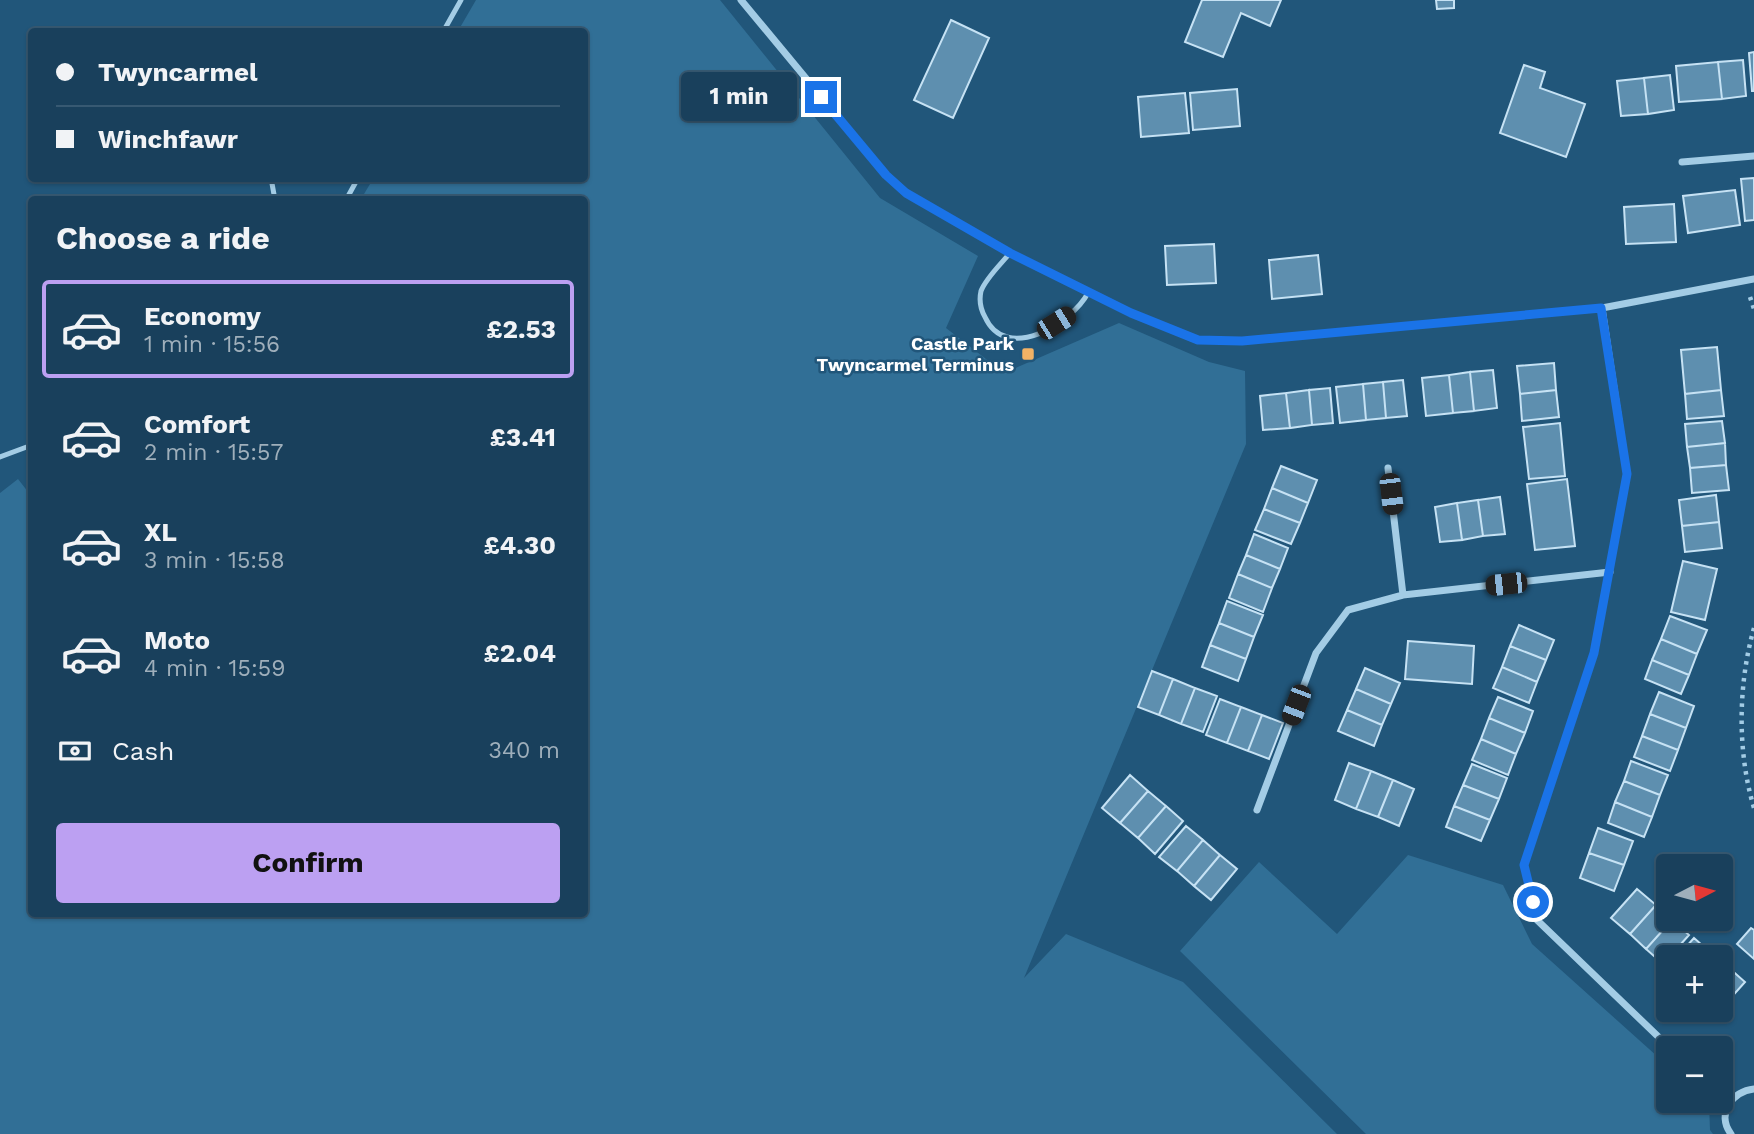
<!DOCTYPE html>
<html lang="en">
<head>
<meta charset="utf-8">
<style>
	:root { --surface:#19405c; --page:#264b65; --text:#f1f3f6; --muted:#9fafbb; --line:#375972; --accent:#bca0f2 }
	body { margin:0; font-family:"Work Sans",sans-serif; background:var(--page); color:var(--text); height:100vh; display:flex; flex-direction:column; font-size:26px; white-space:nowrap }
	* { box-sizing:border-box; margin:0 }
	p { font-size:23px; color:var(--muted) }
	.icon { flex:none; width:38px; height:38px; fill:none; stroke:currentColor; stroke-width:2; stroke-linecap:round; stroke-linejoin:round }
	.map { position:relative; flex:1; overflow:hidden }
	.panel { position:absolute; left:28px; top:196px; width:560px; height:721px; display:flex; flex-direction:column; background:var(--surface); border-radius:7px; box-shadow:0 2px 5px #0004,0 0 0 2px var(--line) }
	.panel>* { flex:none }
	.banner { position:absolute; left:28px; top:28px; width:560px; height:154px; border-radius:7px; box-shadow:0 2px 5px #0004,0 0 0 2px var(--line); display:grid; align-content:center; height:154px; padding:0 28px; background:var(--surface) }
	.needle { width:46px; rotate:84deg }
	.tools { position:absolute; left:1656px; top:854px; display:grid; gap:14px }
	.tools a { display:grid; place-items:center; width:77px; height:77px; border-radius:7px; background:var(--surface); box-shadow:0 2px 5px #0004,0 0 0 2px var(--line); font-size:35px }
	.end { position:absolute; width:32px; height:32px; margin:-16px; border:9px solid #1a73e8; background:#fff; box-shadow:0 0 0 4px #fff }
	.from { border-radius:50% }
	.bubble { position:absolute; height:49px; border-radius:7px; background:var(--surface); box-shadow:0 2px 5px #0004,0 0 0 2px var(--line); font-size:23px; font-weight:700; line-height:49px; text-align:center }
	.car { position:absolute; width:21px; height:42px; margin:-21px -10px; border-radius:9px; box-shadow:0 0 5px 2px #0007; background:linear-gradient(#222 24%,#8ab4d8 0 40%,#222 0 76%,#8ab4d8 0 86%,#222 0) }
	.banner b { display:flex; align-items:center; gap:24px; height:66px; font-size:26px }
	.banner b+b { border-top:2px solid var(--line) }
	.banner i { width:18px; height:18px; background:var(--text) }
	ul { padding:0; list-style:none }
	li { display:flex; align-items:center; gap:21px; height:98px; margin:0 14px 10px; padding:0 14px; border:4px solid transparent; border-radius:7px }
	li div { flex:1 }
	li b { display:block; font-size:26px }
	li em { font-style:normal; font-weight:700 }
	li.on { border-color:var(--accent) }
	li>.icon { width:63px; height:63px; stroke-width:1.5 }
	h2 { padding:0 28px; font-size:32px; line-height:84px }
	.pay { display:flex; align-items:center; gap:18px; height:77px; padding:0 28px; font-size:26px }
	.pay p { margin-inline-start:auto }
	.action { display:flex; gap:14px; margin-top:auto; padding:14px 28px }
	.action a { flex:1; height:80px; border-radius:7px; background:var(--accent); color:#111; font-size:28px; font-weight:700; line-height:80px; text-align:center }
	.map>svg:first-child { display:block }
	.green { fill:#316f96 }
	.building { fill:#5e8faf; stroke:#c6e2f4; stroke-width:2 }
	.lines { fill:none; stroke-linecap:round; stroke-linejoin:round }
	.path { stroke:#a3cce5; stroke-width:4.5; stroke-dasharray:3.5 5; stroke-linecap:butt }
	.service { stroke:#a3cce5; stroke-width:5 }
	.minor { stroke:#a3cce5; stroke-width:7 }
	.route { stroke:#1a73e8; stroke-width:9 }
	.poi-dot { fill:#f2b265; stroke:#21567a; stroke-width:2.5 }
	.labels { text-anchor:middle; stroke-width:5; stroke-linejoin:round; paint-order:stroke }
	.poi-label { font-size:18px; font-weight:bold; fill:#fff; stroke:#21567a; text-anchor:end }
</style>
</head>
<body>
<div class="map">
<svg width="1754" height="1134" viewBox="0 0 1754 1134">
	<rect width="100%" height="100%" fill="#21567a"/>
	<!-- green -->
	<path class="green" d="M476,0H720L880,198L978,256L946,328L1004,373L1119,323L1209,362L1245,371L1246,444L1024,978L1066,934L1183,982L1337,1134H0V493L18,479L32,497V914H584V200L361,199L373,179L584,178V32L458,31Z
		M1408,855L1503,885L1532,944L1668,1066V1101H1707L1709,1103L1710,1130L1713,1134H1366L1180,951L1259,862L1337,934Z"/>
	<!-- building -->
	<path class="building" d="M1202,0H1281L1270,26L1241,13L1223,57L1185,42Z
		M1436,0H1454V8L1437,9Z
		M951,20L989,38L953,118L914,100Z
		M1754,52V91H1752L1749,53Z
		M1743,60L1746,96L1722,99L1718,62Z
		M1718,62L1722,99L1679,102L1676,66Z
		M1524,65L1545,72L1540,88L1585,104L1566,157L1500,133Z
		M1670,75L1674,110L1648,114L1644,78Z
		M1644,78L1648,114L1621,116L1617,81Z
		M1237,89L1240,126L1193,130L1190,93Z
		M1185,93L1189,133L1141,137L1138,97Z
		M1754,178V220L1745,221L1741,179Z
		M1735,190L1740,225L1688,233L1683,196Z
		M1674,204L1676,242L1626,244L1624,207Z
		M1214,244L1216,283L1167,285L1165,246Z
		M1318,255L1322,294L1272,299L1269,260Z
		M1717,347L1721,390L1685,394L1681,350Z
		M1554,363L1556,390L1520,394L1517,366Z
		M1493,370L1497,408L1474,411L1470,372Z
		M1470,372L1474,411L1453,413L1449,375Z
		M1449,375L1453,413L1426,416L1422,378Z
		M1403,380L1407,416L1386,418L1383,382Z
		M1383,382L1386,418L1366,420L1363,384Z
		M1363,384L1366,420L1340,423L1336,387Z
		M1330,388L1333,423L1312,425L1309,390Z
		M1309,390L1312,425L1290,428L1286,393Z
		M1556,390L1559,417L1522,421L1520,394Z
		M1721,390L1724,416L1687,419L1685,394Z
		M1286,393L1290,428L1263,430L1260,396Z
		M1722,421L1725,443L1687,447L1685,424Z
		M1560,423L1565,476L1529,479L1523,427Z
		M1725,443L1726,465L1690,468L1687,447Z
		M1726,465L1729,490L1692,493L1690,468Z
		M1281,466L1317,480L1308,503L1272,488Z
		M1567,479L1575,546L1535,550L1527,484Z
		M1272,488L1308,503L1300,523L1264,509Z
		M1716,495L1719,522L1682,526L1679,500Z
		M1500,497L1505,534L1483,536L1478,500Z
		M1478,500L1483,536L1462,540L1457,503Z
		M1457,503L1462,540L1440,542L1435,507Z
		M1264,509L1300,523L1291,544L1255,530Z
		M1719,522L1722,548L1685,552L1682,526Z
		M1254,534L1288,548L1280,569L1246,555Z
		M1246,555L1280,569L1272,588L1238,574Z
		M1683,561L1717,569L1705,620L1671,612Z
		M1238,574L1272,588L1263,612L1229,598Z
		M1227,601L1263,615L1254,637L1219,623Z
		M1670,616L1707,630L1697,654L1661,639Z
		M1219,623L1254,637L1246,659L1210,645Z
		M1519,625L1554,640L1546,660L1510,646Z
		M1661,639L1697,654L1689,675L1652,660Z
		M1408,641L1474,646L1472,684L1405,679Z
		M1210,645L1246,659L1238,681L1202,667Z
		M1510,646L1546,660L1537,682L1502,667Z
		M1652,660L1689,675L1681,694L1645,679Z
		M1502,667L1537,682L1529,703L1493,688Z
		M1365,668L1400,683L1391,704L1356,689Z
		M1152,671L1173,679L1159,715L1138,707Z
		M1173,679L1195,688L1181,724L1159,715Z
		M1195,688L1217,696L1203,732L1181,724Z
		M1356,689L1391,704L1382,725L1347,710Z
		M1659,692L1694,706L1686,728L1650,714Z
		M1498,697L1533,711L1525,733L1489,718Z
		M1220,699L1241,707L1227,743L1206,735Z
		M1241,707L1262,715L1248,751L1227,743Z
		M1347,710L1382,725L1374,746L1338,731Z
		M1650,714L1686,728L1678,750L1642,736Z
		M1262,715L1283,723L1269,759L1248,751Z
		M1489,718L1525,733L1516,754L1481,739Z
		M1642,736L1678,750L1670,771L1634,757Z
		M1481,739L1516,754L1508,775L1472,760Z
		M1631,761L1668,775L1660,795L1624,781Z
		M1349,763L1371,771L1356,809L1335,800Z
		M1472,764L1507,778L1499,799L1463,785Z
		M1371,771L1393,780L1378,817L1356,809Z
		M1130,775L1148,791L1120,823L1102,808Z
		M1393,780L1414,789L1399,826L1378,817Z
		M1624,781L1660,795L1652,817L1615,802Z
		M1463,785L1499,799L1490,820L1454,806Z
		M1148,791L1166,806L1138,838L1120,823Z
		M1615,802L1652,817L1644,837L1608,823Z
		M1166,806L1183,821L1155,854L1138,838Z
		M1454,806L1490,820L1481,841L1446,827Z
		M1186,826L1203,840L1177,871L1159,857Z
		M1598,828L1633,841L1624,865L1589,853Z
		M1203,840L1220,855L1194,886L1177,871Z
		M1589,853L1624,865L1614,891L1580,878Z
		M1220,855L1237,869L1211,900L1194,886Z
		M1637,889L1656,905L1630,934L1611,918Z
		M1656,905L1668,916V919L1672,920L1646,949L1630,934Z
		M1672,920L1689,935L1663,964L1646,949Z
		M1751,928L1754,930V959L1737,944Z
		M1694,938L1710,952L1706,957H1677Z
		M1728,967L1745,982L1720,1010V975Z"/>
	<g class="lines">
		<!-- path -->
		<path class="path" d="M1750,297L1754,309
			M1754,628C1738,684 1737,752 1754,808"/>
		<!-- service -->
		<path class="service" d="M443,32L461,0
			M271,178L275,200
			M346,200L358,178
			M1010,253C1001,264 986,278 981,291C979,300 981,310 985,317C1006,364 1072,323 1088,293
			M0,457L32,445"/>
		<!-- minor -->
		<path class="minor" d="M741,0L886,175L906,193L1010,253L1131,313L1197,340L1242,341L1602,308L1754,279
			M1682,162L1754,156
			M1602,308L1627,474L1594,653L1524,865L1537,920L1670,1048
			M1388,468L1403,595
			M1257,810L1316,653L1348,610L1403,595L1610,572
			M1731,1134C1716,1114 1732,1091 1754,1089"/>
	</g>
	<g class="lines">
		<!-- route -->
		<path class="route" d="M821,97L886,175L906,193L1010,253L1131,313L1198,340L1242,341L1601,308L1627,474L1594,653L1524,865L1533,902"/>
	</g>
	<!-- markers -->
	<rect class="poi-dot" x="1021" y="347" width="14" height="14" rx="3.5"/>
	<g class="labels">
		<!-- poi labels -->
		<g class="poi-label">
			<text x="1014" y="350">Castle Park<tspan x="1014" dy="21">Twyncarmel Terminus</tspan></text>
		</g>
	</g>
</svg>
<div class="tools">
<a><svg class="needle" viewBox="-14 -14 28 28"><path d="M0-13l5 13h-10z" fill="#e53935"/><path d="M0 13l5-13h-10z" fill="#9fafbb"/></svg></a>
<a>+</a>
<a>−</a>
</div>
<i class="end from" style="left:1533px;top:902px"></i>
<i class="end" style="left:821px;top:97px"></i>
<div class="bubble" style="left:681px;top:72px;width:116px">1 min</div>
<i class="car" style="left:1056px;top:323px;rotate:58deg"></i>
<i class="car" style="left:1391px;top:494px;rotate:173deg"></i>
<i class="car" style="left:1506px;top:584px;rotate:264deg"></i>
<i class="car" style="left:1296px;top:705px;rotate:201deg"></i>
<div class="banner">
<b><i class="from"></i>Twyncarmel</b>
<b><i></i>Winchfawr</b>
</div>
<section class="panel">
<h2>Choose a ride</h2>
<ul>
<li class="on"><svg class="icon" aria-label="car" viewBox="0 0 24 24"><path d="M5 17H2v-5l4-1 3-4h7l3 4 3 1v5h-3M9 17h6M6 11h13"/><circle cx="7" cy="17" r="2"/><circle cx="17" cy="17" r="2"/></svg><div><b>Economy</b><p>1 min · 15:56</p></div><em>£2.53</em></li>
<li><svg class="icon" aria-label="car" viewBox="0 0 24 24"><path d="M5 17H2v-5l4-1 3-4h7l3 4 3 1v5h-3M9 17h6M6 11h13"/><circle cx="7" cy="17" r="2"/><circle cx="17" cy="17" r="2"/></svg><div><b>Comfort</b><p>2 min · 15:57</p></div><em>£3.41</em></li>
<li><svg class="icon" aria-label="car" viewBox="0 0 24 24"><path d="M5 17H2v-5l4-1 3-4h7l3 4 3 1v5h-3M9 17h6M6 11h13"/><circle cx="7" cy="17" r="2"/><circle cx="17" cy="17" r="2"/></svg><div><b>XL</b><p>3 min · 15:58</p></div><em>£4.30</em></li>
<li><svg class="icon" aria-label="car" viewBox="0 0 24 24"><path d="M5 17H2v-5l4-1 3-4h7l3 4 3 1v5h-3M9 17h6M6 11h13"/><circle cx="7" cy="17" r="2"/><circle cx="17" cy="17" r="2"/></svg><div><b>Moto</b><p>4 min · 15:59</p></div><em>£2.04</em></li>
</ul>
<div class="pay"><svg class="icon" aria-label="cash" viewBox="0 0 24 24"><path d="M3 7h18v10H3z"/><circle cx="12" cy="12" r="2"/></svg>Cash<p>340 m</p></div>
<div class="action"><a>Confirm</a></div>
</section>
</div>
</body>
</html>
